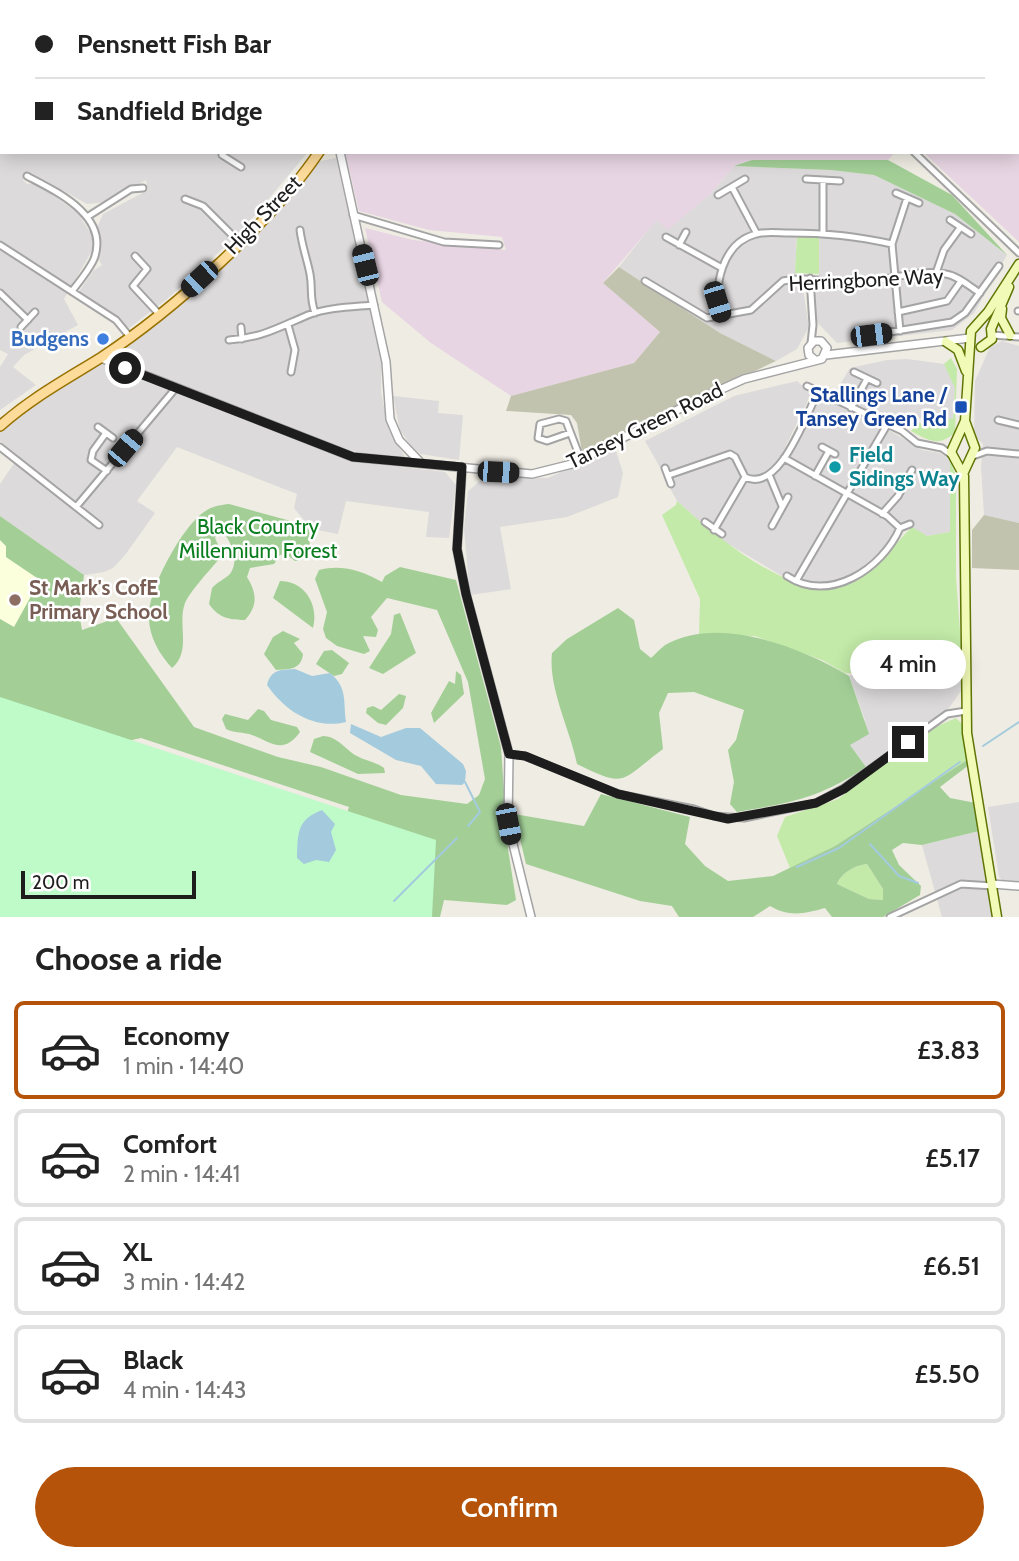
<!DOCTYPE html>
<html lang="en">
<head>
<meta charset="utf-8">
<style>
	:root { --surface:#fff; --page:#f6f6f6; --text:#222; --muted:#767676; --line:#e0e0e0; --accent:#b45309 }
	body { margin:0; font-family:Cabin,sans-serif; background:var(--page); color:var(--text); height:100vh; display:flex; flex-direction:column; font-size:26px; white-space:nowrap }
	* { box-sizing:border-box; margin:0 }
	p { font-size:23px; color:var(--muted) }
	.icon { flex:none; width:38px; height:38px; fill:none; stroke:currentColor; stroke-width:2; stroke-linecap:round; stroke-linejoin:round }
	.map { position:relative; height:917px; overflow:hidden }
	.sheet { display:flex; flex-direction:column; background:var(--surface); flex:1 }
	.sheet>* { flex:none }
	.guide { position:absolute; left:0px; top:0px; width:1020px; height:154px; box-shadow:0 4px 18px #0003; display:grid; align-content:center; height:154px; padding:0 35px; background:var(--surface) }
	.scale { position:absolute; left:21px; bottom:18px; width:175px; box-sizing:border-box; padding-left:7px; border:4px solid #1d1d1d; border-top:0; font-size:19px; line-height:24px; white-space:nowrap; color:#1d1d1d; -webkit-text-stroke:5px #fff; paint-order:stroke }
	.end { position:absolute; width:32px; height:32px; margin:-16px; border:9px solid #1d1d1d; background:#fff; box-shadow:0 0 0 4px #fff }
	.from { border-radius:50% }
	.bubble { position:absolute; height:49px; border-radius:24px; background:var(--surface); box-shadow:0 4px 18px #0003; font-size:23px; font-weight:600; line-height:49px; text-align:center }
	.car { position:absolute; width:21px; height:42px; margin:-21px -10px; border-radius:9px; box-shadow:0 0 5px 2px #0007; background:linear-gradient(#222 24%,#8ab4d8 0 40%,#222 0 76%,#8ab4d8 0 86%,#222 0) }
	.guide b { display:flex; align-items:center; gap:24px; height:66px; font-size:26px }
	.guide b+b { border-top:2px solid var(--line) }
	.guide i { width:18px; height:18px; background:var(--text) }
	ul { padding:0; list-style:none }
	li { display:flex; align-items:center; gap:21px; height:98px; margin:0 14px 10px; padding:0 21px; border:4px solid var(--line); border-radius:10px }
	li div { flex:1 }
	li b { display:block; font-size:26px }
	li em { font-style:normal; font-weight:600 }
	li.current { border-color:var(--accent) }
	li>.icon { width:63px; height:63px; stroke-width:1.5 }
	h2 { padding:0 35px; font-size:32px; line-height:84px }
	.cta { display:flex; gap:14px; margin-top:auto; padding:14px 35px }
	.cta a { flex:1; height:80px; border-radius:42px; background:var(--accent); color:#fff; font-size:28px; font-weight:600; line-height:80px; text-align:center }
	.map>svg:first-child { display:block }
	.residential { fill:#dcdada }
	.industrial { fill:#e8d5e3 }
	.education { fill:#fcffdc }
	.construction { fill:#c2c3af }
	.grass { fill:#c3eaa8 }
	.forest { fill:#a3cf97; fill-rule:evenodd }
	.park { fill:#bffac9 }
	.water { fill:#a3cbdd }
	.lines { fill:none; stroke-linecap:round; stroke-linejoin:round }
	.stream { stroke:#a3cbdd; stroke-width:2 }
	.minor-casing { stroke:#a4a4a4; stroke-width:9 }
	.tertiary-casing { stroke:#a4a4a4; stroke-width:10 }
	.secondary-casing { stroke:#5f7504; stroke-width:11 }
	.primary-casing { stroke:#977200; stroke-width:12 }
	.minor { stroke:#fff; stroke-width:5 }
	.tertiary { stroke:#fff; stroke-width:7 }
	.secondary { stroke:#f1fab6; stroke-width:8 }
	.primary { stroke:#fddb9a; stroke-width:9 }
	.route { stroke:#1d1d1d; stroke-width:9 }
	.shop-dot { fill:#3f7fe0; stroke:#fff; stroke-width:2.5 }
	.transit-dot { fill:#1a4fb4; stroke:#fff; stroke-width:2.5 }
	.culture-dot { fill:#0f9aa8; stroke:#fff; stroke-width:2.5 }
	.education-dot { fill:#8d6e63; stroke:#fff; stroke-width:2.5 }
	.labels { text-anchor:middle; stroke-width:5; stroke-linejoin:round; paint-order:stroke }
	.street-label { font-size:21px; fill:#1d1d1d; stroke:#fff }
	.shop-label { font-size:21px; font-weight:bold; fill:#366cbe; stroke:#fff; text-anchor:end }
	.transit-label { font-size:21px; font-weight:bold; fill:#164399; stroke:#fff; text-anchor:end }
	.culture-label { font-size:21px; font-weight:bold; fill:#0d838f; stroke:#fff; text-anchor:start }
	.park-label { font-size:21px; fill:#0a7d1e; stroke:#fff }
	.education-label { font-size:21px; font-weight:bold; fill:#785e54; stroke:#fff; text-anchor:start }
</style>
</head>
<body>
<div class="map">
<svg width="1019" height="917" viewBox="0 0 1019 917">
	<rect width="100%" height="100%" fill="#efece3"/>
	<!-- residential -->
	<path class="residential" d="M0,89L2,152H308L239,234L167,299L129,328L78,293L93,271L102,265L98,258L101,237L97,228L103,214L148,190L146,180L107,202L87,204L28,171L23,180L27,184L35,183L77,212L93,237V249L64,299L78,325L24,355L13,367L36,385L0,410V367L8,354L0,350Z
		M336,158L381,359V393L389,430L405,457L360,453L325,442L322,450L356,462L445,472L456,485L449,538L426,537L429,512L346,501L338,534L307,528L308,525L294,508L297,494L177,447L137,501L155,513L125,555L113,568L104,572L84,575L0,516V484L19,456L0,441V432L41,398L102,364L168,314L257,232L320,161Z
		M734,166L831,170L874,175L955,214L1007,255L974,313L952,330L837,343L815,320L814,283L819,280L818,230L797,231L795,273L802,283L809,327L797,349L776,361L720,333L619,267L657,219L668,229L710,194Z
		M1002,341L1019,346V523L984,515L981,466L983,444L974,435L975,381L990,347Z
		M907,359L944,364L950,371L955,388L953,420L916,418L901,422L877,411L875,416L833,396L850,368L887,360Z
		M797,381L811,394L779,460L848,497L887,429L922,450L940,453L950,460V532L927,536L901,522L886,546L851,577L829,583L810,581L786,572L782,576L720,539L724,534L706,520L702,523L677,501L670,488L676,485L668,466L661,469L645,441L734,396Z
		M393,396L439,401L438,413L463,415L459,460L421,454L412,447L400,430Z
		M819,396L881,427L846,490L788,457Z
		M615,448L623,473L618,497L567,517L500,527L511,589L470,595L464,529L468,491L485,477L548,478Z
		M962,658L961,691L949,708L866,767L850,745L865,720L849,676L856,673L894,674L914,681L916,665Z
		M1019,802V883L1003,881L999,877L988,807Z
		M979,831L993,917H942L922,845Z"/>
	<!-- industrial -->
	<path class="industrial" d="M453,0H1019V242L923,152H1018V2Z
		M345,152H895L888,160H752L734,166L710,194L668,230L657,220L603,283L660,332L634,363L511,396L431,343L382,302L365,228L413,240L506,250L502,237L429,230L359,211Z"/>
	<!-- education -->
	<path class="education" d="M0,540L6,546V557L40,580L14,627L0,619Z"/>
	<!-- construction -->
	<path class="construction" d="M619,267L720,333L776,361L582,452L577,423L571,415L506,411L511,396L634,363L660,332L603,283Z
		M984,515L1019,523V570L972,568V530Z"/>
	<!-- grass -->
	<path class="grass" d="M819,236V274L795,273L797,237Z
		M951,358L957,369L955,432C940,448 927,440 911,431L918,423L940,426L941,419H953L955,388L944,364Z
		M950,460L956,476V577L962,658L917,665L915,681L894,674L845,673L822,660L755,636L699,635L700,599L662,515L676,505L677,501C716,536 803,613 858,580C879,567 894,544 912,527L927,536L950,532Z
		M956,718L962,724L967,760L835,846L790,868L777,836L785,817L838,799L931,729Z
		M867,864L883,889V900L869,899L837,884C841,873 856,865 867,864Z"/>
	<!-- forest -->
	<path class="forest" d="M752,160H888L952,195L1007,255L955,214L874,175L831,170L734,166Z
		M229,504L309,526L310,550L306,559L295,561L286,554L280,555L274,564L250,568L247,577C257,593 258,606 245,620C228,620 218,617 209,604L212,588C217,582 225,579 230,574C240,560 231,543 223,531H217L215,538L220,549V558C210,570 191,590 185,603C177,624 192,651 172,668C159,654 148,635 149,615C149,588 182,527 204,512C212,506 220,505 229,504Z
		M0,516L84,575L79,612L82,630L116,618L194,727L278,757L321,767L401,795L467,804L479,795L485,779L468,682L437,610L387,598L371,617L378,630L376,637L363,636L370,651L364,654L337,646L326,638L323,629L327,612L315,579L319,570C342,564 362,571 382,582L385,576L400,567L456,580L501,747L508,849L516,900L507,905L444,900L440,917H382L343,825L349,807L141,738L110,745L0,917V619L14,627L40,580L6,557V546L0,540Z
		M280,581C305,581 319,605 313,628L273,598Z
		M618,608L634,620L640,649L651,658C656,654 661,647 667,644C720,615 802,648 849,676L869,734L850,745L866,767C820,798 791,803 737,812L730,804L734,782L728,750L736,740L744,710L694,692L668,693L659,713L663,749C620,781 627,789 577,764C570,729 548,688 552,653L567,639Z
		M400,613L416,653L383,674L369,668L391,634L394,615Z
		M283,631L300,639L294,643L303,654C301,670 290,669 276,670L264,654L273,637Z
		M332,650L349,663L342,674L334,676L316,664L324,651Z
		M456,671L461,675L464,694L434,723L431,713L449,681L455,684Z
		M399,694L406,696L403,708L386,725L378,723L366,713L367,708L373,706L381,710Z
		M258,709L264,711L271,720L297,727L300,732C282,757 269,740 249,734C241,732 234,733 226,729L222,719L225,714L248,720Z
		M323,736C339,737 344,749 357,756C366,761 376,762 384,768L385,773L358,774L310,752L314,739Z
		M967,760L969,765L940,787L950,798L976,803L979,831L922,845L903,843L892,850L899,865L921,886L920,895L883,917H832L825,908C804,914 789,917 770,906L753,917H679L672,906L640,901L526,864L514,814L584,826L601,794L690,817L685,844L705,866L728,881L773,876L835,846ZM867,864L883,889V900L869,899L837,884C841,873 856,865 867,864Z"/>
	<!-- park -->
	<path class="park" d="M0,697L436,840L432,917H0Z"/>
	<!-- water -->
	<path class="water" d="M295,669L312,676L330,673C348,688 343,701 346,722C314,730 285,711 267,685C271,669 280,670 295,669Z
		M351,724L381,737L406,728H420L463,764L466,771L465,782L462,785L436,784L421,766L396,760L350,733Z
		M322,810L335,824L331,832L336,850L329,862L316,860L304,864L297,858C298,834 296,820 322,810Z"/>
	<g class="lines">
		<!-- stream -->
		<path class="stream" d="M983,746L1019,722
			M465,782L480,812L468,826
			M870,844L899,876L918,883
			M797,867L839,848L960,762
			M394,901L457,838"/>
		<!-- minor casing -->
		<g class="minor-casing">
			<path id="minor" d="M37,0L40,2
				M223,0L227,2
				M729,0L732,2
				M163,2V0
				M1018,68H1019
				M0,84H2
				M914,152L1019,253
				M222,155L241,167
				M27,176C57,192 110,216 94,259C89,270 80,281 72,291
				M806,179L840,181
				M732,187L757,234
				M896,193L919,203
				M718,195L745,179
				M185,199L203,206L239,242
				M353,215L444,242L499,245
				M87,217L131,189L143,188
				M950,220L971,234
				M300,230C302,246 307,259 310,274C313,290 309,296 315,313
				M823,233V180
				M666,237L722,268
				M0,245L116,320L130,337
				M679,245L686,232
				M135,256L147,269L133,286L159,314
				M936,273L944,250L960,228
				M810,278L813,325L811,343
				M645,281L707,318L751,310L783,281C808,275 830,284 854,283C884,282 917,268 946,274C958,276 969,286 980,293
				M0,293L28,320
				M1018,311H1019
				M898,312L947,301L961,281
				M721,315C713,286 722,243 756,234C767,231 779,233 789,233C827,233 855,236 892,244
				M288,325L295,350L291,372
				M21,327L35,312
				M241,327L242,339
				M900,331L892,244L907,198
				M871,335L952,322L965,313L999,266
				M993,335L1019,337
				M229,340C264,337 277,328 308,315C329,307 352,307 374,305
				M854,372L877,383
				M807,386L902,431L917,443L942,448L950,454
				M851,408L867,379
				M998,420L1019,425
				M98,427L113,438
				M106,433L93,451L91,460L107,471
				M570,433L547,441L538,438L540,424L559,419L566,421L581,460
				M0,447L99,525
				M822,447L835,454
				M973,456L987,451L1019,454
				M784,458L887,516L900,528
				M665,468L671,484
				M669,475L730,454L735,457L745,477C779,494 805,417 818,392
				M815,476L829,451
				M770,477L782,506
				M76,507L175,389
				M882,514L898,496L912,470
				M705,522L722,534
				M772,526L788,497
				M900,528L910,524
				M714,530L745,477
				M787,576C829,604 882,569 900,528
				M796,581L887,425
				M509,754L525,756L618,794L694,809L714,816L744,818L816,803L844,788L947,714L966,711
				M890,917L961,884L993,886"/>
		</g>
		<!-- tertiary casing -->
		<g class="tertiary-casing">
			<path id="tertiary" d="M340,152L386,362L390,419L399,440L420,462
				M826,355L970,338
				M101,358L353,457L532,474L572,464L691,403L744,379L822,359L827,348L821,341H814L808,348L809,355L815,360
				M462,467L457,549L466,594L509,754L508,824L531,917
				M992,884L1019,886"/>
		</g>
		<!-- secondary casing -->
		<g class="secondary-casing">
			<path id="secondary" d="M1002,309L1001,318L1010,335
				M946,342L958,350L966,371
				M981,347L992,339L991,329L1009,287
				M963,474L975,448L965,421
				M997,917L967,733L964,476L951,452L965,421L971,331L988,312L1019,264"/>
		</g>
		<!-- primary casing -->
		<g class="primary-casing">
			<path id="primary" d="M380,2L381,0
				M0,426C33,397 65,380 102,357C172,311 272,222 319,152"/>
		</g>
		<!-- minor -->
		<use href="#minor" class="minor"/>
		<!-- tertiary -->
		<use href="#tertiary" class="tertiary"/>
		<!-- secondary -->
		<use href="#secondary" class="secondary"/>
		<!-- primary -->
		<use href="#primary" class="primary"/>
	</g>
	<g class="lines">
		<!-- route -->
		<path class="route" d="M125,368L353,457L462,467L457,549L466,594L509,754L525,756L618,794L728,819L816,803L844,789L908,742"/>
	</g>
	<!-- markers -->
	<circle class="shop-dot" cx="103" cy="339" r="7"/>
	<rect class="transit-dot" x="954" y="400" width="14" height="14" rx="3.5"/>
	<circle class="culture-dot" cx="835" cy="467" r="7"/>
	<circle class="education-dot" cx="15" cy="600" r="7"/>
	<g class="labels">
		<!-- street labels -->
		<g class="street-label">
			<text transform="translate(263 215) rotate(-46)" y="7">High Street</text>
			<text transform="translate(866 280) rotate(-3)" y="7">Herringbone Way</text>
			<text transform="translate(645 426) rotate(-26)" y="7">Tansey Green Road</text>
		</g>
		<!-- shop labels -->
		<g class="shop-label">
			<text x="89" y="346">Budgens</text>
		</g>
		<!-- transit labels -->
		<g class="transit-label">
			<text x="947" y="402">Stallings Lane /<tspan x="947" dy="24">Tansey Green Rd</tspan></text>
		</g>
		<!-- culture labels -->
		<g class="culture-label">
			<text x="849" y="462">Field<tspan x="849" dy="24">Sidings Way</tspan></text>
		</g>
		<!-- park labels -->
		<g class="park-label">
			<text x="258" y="534">Black Country<tspan x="258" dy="24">Millennium Forest</tspan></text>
		</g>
		<!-- education labels -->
		<g class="education-label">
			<text x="29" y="595">St Mark's CofE<tspan x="29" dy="24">Primary School</tspan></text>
		</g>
	</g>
</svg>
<div class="scale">200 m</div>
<i class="end from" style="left:125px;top:368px"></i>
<i class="end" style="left:908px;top:742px"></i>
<div class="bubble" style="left:850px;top:640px;width:116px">4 min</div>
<i class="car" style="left:365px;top:265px;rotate:346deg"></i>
<i class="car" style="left:199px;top:279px;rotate:227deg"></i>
<i class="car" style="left:717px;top:302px;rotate:163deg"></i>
<i class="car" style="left:871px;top:335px;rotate:83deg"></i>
<i class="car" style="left:125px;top:448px;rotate:40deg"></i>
<i class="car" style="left:498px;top:472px;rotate:93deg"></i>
<i class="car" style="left:508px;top:824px;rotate:169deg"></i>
<div class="guide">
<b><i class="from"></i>Pensnett Fish Bar</b>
<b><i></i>Sandfield Bridge</b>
</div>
</div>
<section class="sheet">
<h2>Choose a ride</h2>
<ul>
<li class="current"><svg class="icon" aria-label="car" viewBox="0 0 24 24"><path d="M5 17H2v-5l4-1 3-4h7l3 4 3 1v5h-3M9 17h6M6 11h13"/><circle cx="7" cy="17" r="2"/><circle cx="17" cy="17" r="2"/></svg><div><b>Economy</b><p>1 min · 14:40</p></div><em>£3.83</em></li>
<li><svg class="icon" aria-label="car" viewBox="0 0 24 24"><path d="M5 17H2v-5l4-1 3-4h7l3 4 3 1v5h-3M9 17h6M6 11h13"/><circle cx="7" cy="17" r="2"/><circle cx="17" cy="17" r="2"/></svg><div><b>Comfort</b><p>2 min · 14:41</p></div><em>£5.17</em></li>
<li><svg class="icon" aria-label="car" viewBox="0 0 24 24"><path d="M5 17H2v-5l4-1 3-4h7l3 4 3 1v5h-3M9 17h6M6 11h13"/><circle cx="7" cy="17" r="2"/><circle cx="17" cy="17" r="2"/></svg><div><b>XL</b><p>3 min · 14:42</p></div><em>£6.51</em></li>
<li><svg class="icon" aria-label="car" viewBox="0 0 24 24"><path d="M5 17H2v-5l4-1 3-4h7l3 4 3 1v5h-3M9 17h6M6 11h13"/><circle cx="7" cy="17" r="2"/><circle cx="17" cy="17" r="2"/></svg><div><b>Black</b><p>4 min · 14:43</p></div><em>£5.50</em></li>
</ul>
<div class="cta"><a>Confirm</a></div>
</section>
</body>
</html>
